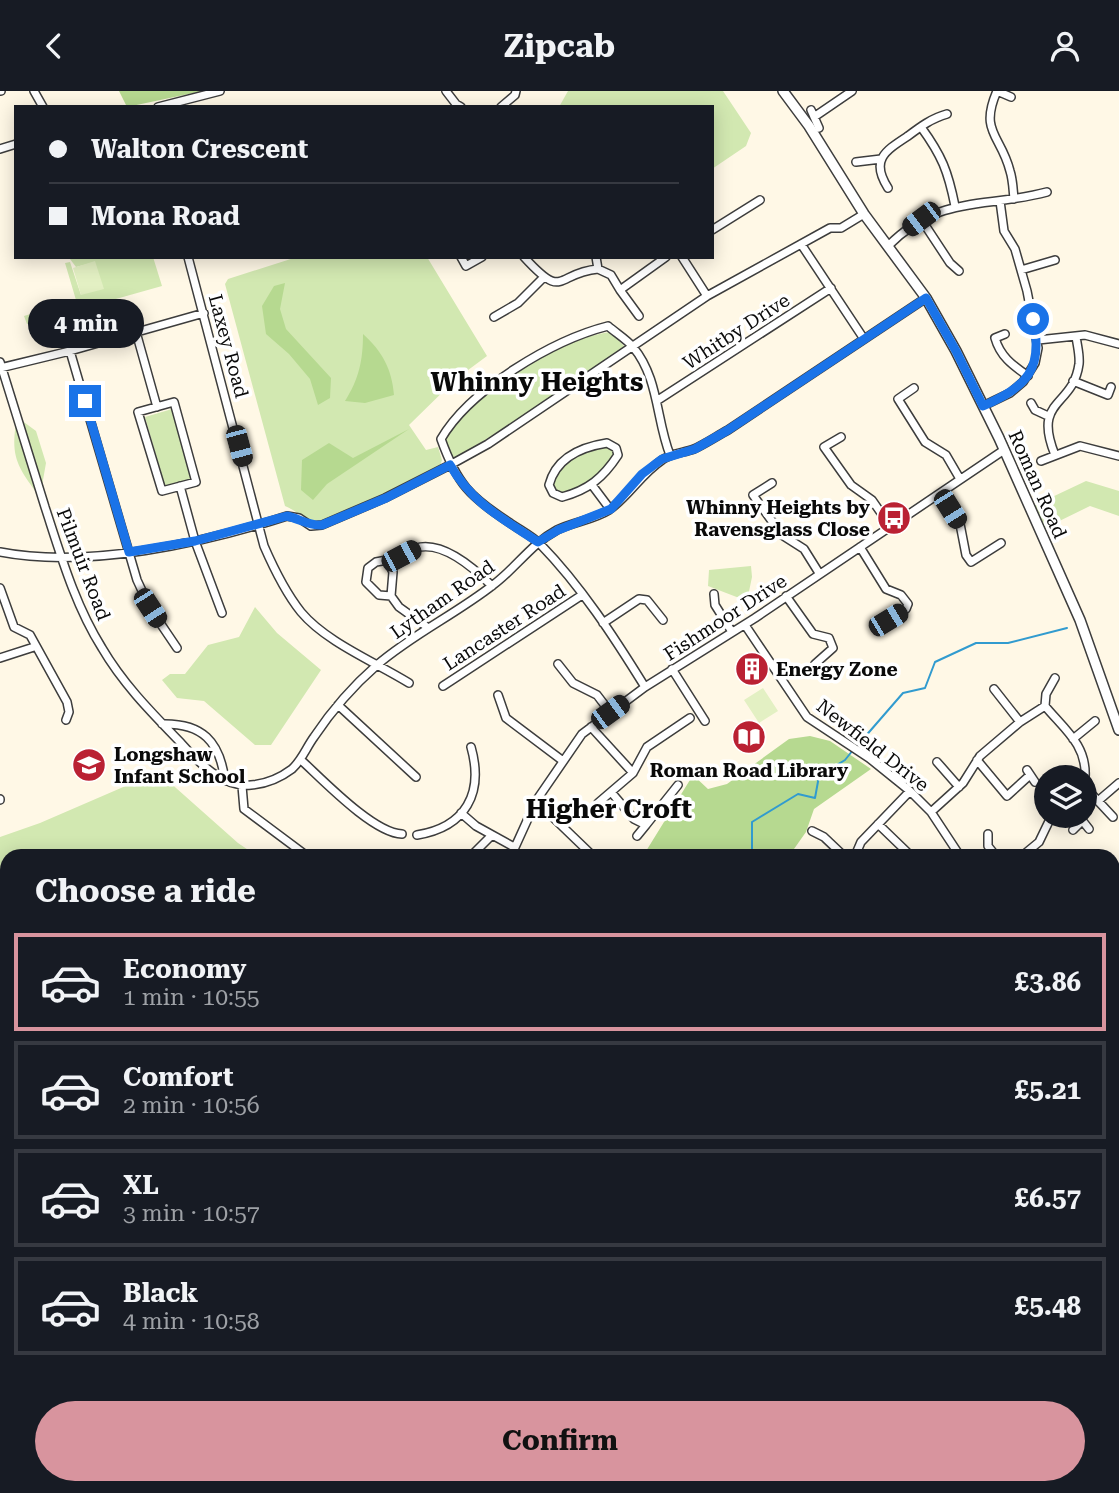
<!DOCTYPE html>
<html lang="en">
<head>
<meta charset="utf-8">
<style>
	:root { --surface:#171b24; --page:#20242c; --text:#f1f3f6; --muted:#9ea1a6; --line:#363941; --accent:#d8949e }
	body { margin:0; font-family:"Roboto Serif",serif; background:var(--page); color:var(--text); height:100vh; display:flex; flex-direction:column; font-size:26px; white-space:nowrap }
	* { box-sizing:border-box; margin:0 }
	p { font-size:23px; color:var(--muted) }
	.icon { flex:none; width:38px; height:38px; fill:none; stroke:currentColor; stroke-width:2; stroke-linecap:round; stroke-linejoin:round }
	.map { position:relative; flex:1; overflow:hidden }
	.panel { position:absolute; left:0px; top:758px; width:1120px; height:646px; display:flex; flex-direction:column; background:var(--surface); border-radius:21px 21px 0 0; box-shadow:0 4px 18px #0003 }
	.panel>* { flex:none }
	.hud { position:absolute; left:14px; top:14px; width:700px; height:154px; border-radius:0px; box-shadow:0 4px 18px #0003; display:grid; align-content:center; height:154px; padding:0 35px; background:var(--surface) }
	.controls { position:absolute; left:1034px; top:674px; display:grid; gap:14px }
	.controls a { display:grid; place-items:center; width:63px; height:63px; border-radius:50%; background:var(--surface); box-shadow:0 4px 18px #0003; font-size:35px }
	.end { position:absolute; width:32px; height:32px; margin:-16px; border:9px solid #1a73e8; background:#fff; box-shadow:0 0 0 4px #fff }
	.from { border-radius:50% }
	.bubble { position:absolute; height:49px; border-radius:24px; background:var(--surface); box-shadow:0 4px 18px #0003; font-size:23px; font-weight:700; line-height:49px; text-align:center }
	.car { position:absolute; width:21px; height:42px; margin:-21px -10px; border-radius:9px; box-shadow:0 0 5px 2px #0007; background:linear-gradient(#222 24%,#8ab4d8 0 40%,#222 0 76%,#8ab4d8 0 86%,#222 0) }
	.hud b { display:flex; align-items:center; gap:24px; height:66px; font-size:26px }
	.hud b+b { border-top:2px solid var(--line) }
	.hud i { width:18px; height:18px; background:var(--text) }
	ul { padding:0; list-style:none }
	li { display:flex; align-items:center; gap:21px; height:98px; margin:0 14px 10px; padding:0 21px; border:4px solid var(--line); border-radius:0px }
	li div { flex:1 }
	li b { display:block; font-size:26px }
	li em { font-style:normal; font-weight:700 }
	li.on { border-color:var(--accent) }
	li>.icon { width:63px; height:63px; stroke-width:1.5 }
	h2 { padding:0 35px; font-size:32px; line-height:84px }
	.action { display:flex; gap:14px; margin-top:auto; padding:14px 35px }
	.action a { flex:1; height:80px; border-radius:42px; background:var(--accent); color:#111; font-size:28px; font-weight:700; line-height:80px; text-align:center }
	header { display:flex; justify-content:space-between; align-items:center; height:91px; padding:0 35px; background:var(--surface); font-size:32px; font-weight:700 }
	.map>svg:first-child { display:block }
	.industrial { fill:#e7dde9 }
	.green { fill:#d2e8b1 }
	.forest { fill:#b6d990 }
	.pitch { fill:#e3f0c3 }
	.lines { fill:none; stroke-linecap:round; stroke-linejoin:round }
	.stream { stroke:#319bcf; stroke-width:2 }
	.river { stroke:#abe0f7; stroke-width:10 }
	.minor-casing { stroke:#3d3d3d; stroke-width:10 }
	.tertiary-casing { stroke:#3d3d3d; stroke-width:12 }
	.secondary-casing { stroke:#2c2c2c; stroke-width:13 }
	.minor { stroke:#fff; stroke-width:7 }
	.tertiary { stroke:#fff; stroke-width:9 }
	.secondary { stroke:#ffeea1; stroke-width:10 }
	.rail-casing { stroke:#ba2133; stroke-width:4.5 }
	.rail { stroke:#fff; stroke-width:2; stroke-dasharray:5; stroke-linecap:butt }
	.route { stroke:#1a73e8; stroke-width:9 }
	.labels { text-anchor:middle; stroke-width:7; stroke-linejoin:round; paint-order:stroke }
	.street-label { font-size:19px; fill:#0a0a0a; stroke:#fff }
	.poi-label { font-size:19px; font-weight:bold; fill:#0a0a0a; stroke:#fff; text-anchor:start }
	.district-label { font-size:26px; font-weight:bold; fill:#0a0a0a; stroke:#fff }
</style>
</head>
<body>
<header><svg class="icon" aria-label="back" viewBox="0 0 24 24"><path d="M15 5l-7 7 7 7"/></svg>Zipcab<svg class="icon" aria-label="person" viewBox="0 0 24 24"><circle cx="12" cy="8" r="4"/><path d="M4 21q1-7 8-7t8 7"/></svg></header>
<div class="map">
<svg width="1119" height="1402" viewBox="0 0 1119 1402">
	<rect width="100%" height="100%" fill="#fff8e6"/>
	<!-- industrial -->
	<path class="industrial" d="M179,1397H274L273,1402H182Z"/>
	<!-- green -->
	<path class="green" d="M568,0H723L751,42L746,55L712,78V16H559Z
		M74,166H153L162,195L27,233L24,225L76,209L65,172L70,171L81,204L95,171L76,176L70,168Z
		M297,166H427L487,265L456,288L409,334L426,359L438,356L442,369L440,375C420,386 332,434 314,430C305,429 295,419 285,415L225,193L228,188Z
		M611,241L624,255L623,260L457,367L449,364L444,350C472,304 557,247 611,241Z
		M172,318L192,388L165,395L145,326Z
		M17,326L36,340L46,372L40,406C16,375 10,364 17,326Z
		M607,356L614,361C611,385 580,397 560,403L552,394C559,370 585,360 607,356Z
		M1086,390L1119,400V425L1090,415L1041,439L1031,416Z
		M751,475L752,486L747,510L708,495L709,479Z
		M255,516L277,542L321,579L271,654H255L204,610L177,607L162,589L170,583H185L208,554L239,546Z
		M158,681L238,752L257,765H7V808L0,797V746L40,732Z"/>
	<!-- forest -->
	<path class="forest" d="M119,0H203L127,16Z
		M285,192L280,218L286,238L331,287L330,307L318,314L310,288L289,263L266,243L262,215L274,195Z
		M363,243C382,260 392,278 394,304L365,312L345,310C359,288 363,269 363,243Z
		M409,338L327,393L313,409L301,399L302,369L329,352L353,367Z
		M810,645L830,650L871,678L814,718L806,741L789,765H643L693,684L708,698L727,693L789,648Z
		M0,826L7,835V967L0,964Z
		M4,1206L7,1207V1302L0,1303V1213Z
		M179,1397L182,1402H56V1397Z
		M680,1397H786L770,1402H683Z"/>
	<!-- pitch -->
	<path class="pitch" d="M95,170L104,198L81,204L73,177Z
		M763,597L778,620L759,632L744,609Z"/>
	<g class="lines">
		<!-- stream -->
		<path class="stream" d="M857,655L903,602L925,597L935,571L976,552H1008L1067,537
			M752,765V731L798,703L815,707L819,685L845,669L853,659
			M0,1249L7,1247
			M176,1396L180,1402
			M671,1402L677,1396"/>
		<!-- river -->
		<path class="river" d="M0,1137L7,1140
			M444,1402V1396"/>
		<!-- minor casing -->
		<g class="minor-casing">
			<path id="minor" d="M0,0H1
				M34,0L43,16
				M446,0L456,13L461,16
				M997,0C979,41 1001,44 1010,80C1013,89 1013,99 1014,108
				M997,0L1011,6
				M158,16L220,0
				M501,16L515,4L516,0
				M811,19L819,37
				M814,26L852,0
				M921,36C942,65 948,80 955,115
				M0,58L16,53
				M856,71L881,68
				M888,97C870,69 885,60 908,45C920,36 932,27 947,23
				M921,128L950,172L959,180
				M712,139L760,109
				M801,153L864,248
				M888,155C940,103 983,118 1047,101
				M188,166L264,455C274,478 285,501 301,521C326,551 375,571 409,592
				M461,166L466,175L482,166
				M524,166C565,211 555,182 598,178L611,184L620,199L666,166
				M596,166L598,178
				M682,166L707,205
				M1021,179L1055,169
				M620,199L639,225
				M494,226L518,212L543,187
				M136,241L157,316
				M1005,243L995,247C1000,265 1012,274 1028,285
				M1038,249L1085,244L1119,253
				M70,260L137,489L150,517L177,557
				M0,271C15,320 30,368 45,416C61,465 75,514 102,557C123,593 152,622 181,652C198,671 223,697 251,694C265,693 280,687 292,678C302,669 306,657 314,646C332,619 353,595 377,574C413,543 456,523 493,494C516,477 531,453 557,439C573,431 593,429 609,419C629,405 641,383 662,369C672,362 683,362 694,358C705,353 717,345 728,339L926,207
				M0,277L70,260L204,222
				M1073,290L1108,304L1111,296
				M914,297L898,308L925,351L946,364L960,388
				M658,309L831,197
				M174,311L196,391L162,400L138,321Z
				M1031,312L1035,319L1048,325
				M983,315L1010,302L1023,291L1035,272L1038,257L1027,200L1015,158L1004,140L1000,110
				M841,346L824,356L851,394L872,409L890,435
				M607,352L616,357L618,364C603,387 588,399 562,406L553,402L549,394C556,367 581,356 607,352Z
				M1055,364C1032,307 1073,317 1079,273C1080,264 1077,254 1076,245
				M1041,370L1080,355L1119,365
				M772,392L753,404L782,444L804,458L819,482
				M592,394L610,418
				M180,395L195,450L222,522
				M941,402L960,433L966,464L971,471L1001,452
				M860,456L886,498L901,504L908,513L906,518L888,529
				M0,461C87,478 204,452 287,425L299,427L311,435L322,434L385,407L450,374L488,353L707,205L830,137H841L864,123
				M401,465C405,463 411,459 416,457C443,449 475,478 492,495
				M0,497L14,536L30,544L67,611L69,621L66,629
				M714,503L715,514L732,541
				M391,505L379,504L366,491L368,477L376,471L387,469L393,481L391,505L399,516L427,536
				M786,505L813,543L829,547L833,557L815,573
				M603,532L639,508L647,509L663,529
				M745,534L807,626L869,667L910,700L931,721L960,765
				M0,567L34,556
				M558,573L573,592L597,604L610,621
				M672,578L705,630
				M443,595L582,504
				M645,596C614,546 581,495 540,453C532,445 520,439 510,432C470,406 457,393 441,348C470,298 553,249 608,235C616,242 626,248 633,256C659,287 656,329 670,364
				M994,598L1020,631
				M498,604L506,627L563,670
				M338,614L416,686
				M1045,615L1046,603L1055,587
				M162,633C202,632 220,650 225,690
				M591,636L633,682L598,712
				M1073,648L1095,630
				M301,669C322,688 373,742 402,743
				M977,669L1007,705L1030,684
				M937,671L959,696
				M1027,679L1035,691
				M633,682L647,656L690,627
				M242,695L244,718L307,765
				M1085,696L1113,726
				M611,701L634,728L646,734L637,745
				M0,708V709
				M536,710L593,765
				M1098,710L1119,692
				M931,721L963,692L980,665L1020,631L1045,615C1064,638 1087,654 1085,686
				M461,722L476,735L514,756
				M1078,724L1089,738
				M878,733L907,761
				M646,734L678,694
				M1073,739L1082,730
				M812,740L824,746L844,765
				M988,743V755L996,765
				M417,744C466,736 484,702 471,656
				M471,765L492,744
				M511,765L536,710L582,643L645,596L755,527L1004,359
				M855,765L861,751L910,700
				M1022,765L1039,751L1052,724
				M1113,808L1119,801
				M1113,874L1119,880
				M1113,910L1119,902
				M1113,960L1119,958
				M1113,1218L1115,1227L1113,1228
				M1113,1353L1115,1346L1113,1324L1119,1322
				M1113,1381L1119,1384
				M525,1396L527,1402
				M893,1396L901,1402
				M1060,1396L1063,1402
				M321,1402L323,1396
				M871,1402L887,1396
				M1036,1402L1046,1396"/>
		</g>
		<!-- tertiary casing -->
		<g class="tertiary-casing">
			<path id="tertiary" d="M783,0L809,35L864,123L926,207L956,260L999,347L1080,529L1119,639
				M0,1199L7,1203
				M407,1396L421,1402
				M601,1396L602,1402"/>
		</g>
		<!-- secondary casing -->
		<g class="secondary-casing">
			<path id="secondary" d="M1113,1177L1119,1176
				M460,1402L473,1396"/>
		</g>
		<!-- minor -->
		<use href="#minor" class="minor"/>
		<!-- tertiary -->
		<use href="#tertiary" class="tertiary"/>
		<!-- secondary -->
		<use href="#secondary" class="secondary"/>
		<!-- rail casing -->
		<g class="rail-casing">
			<path id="rail" d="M0,805L7,814
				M948,1396L954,1402"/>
		</g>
		<!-- rail -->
		<use href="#rail" class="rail"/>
	</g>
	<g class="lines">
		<!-- route -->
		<path class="route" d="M85,310L129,461L195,450L287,425C300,428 309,435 322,434L386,407L450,374C473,413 502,427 538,451L558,439L611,418L642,383L662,368L695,358L728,339L926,207L956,260L983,315C1027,295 1044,279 1033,228"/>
	</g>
	<!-- icons -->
	<defs>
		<g id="bus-disc" transform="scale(1.75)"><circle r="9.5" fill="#ba2133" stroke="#fff"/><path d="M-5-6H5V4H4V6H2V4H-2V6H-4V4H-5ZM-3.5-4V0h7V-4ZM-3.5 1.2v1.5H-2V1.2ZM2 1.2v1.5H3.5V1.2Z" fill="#fff"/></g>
		<g id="building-disc" transform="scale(1.75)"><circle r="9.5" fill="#ba2133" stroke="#fff"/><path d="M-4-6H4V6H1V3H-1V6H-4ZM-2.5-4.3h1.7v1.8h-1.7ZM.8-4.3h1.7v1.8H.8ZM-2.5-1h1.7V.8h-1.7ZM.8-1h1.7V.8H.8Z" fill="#fff"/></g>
		<g id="library-disc" transform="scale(1.75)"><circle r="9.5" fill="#ba2133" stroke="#fff"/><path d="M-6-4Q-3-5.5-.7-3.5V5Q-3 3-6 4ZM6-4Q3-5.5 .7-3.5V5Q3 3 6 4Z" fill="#fff"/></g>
		<g id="school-disc" transform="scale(1.75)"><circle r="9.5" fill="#ba2133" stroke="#fff"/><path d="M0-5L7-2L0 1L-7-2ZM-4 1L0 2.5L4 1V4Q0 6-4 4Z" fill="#fff"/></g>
	</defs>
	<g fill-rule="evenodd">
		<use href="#bus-disc" x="894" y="427"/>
		<use href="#building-disc" x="752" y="578"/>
		<use href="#library-disc" x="749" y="646"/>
		<use href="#school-disc" x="89" y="674"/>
	</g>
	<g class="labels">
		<!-- street labels -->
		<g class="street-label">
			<text transform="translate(736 240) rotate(-33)" y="7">Whitby Drive</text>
			<text transform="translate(229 255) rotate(75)" y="7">Laxey Road</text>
			<text transform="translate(1038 393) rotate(66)" y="7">Roman Road</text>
			<text transform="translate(84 473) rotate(69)" y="7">Pilmuir Road</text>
			<text transform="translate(442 508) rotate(-35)" y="7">Lytham Road</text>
			<text transform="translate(725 526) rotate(-33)" y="7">Fishmoor Drive</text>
			<text transform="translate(504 536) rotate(-33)" y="7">Lancaster Road</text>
			<text transform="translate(873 654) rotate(38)" y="7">Newfield Drive</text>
		</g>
		<!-- poi labels -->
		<g class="poi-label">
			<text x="870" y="423" text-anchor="end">Whinny Heights by<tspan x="870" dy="22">Ravensglass Close</tspan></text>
			<text x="776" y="585">Energy Zone</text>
			<text x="114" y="670">Longshaw<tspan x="114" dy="22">Infant School</tspan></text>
			<text x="749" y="686" text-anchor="middle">Roman Road Library</text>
		</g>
		<!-- district labels -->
		<g class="district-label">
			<text x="537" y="300">Whinny Heights</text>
			<text x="609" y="727">Higher Croft</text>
		</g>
	</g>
</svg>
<div class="controls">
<a><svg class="icon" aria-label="layers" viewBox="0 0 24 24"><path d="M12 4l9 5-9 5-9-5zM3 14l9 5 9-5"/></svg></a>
</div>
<i class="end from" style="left:1033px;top:228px"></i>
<i class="end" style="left:85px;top:310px"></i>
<div class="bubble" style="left:28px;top:208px;width:116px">4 min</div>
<i class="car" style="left:921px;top:128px;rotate:233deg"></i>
<i class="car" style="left:239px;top:355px;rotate:165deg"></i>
<i class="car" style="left:950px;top:418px;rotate:148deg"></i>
<i class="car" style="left:401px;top:465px;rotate:62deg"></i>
<i class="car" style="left:150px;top:517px;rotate:147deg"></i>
<i class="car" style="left:888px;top:529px;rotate:59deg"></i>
<i class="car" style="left:610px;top:621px;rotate:54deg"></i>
<div class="hud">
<b><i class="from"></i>Walton Crescent</b>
<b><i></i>Mona Road</b>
</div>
<section class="panel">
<h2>Choose a ride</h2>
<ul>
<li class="on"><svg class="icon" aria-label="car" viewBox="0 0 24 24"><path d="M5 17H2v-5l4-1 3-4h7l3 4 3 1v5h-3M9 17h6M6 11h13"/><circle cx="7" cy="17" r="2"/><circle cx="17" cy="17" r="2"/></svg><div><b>Economy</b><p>1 min · 10:55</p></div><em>£3.86</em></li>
<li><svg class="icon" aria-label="car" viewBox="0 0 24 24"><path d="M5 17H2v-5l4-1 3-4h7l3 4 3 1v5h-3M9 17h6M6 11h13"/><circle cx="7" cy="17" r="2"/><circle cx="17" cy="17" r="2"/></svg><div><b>Comfort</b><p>2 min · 10:56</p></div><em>£5.21</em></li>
<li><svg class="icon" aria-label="car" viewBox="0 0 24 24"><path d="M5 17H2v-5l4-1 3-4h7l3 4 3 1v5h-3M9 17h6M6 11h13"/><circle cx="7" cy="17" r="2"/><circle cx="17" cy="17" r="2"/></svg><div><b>XL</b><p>3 min · 10:57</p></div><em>£6.57</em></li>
<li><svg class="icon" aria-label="car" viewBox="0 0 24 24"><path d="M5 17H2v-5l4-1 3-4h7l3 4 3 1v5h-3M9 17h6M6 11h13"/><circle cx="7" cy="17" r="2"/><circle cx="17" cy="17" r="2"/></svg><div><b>Black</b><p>4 min · 10:58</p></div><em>£5.48</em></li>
</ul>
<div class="action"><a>Confirm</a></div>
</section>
</div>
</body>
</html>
